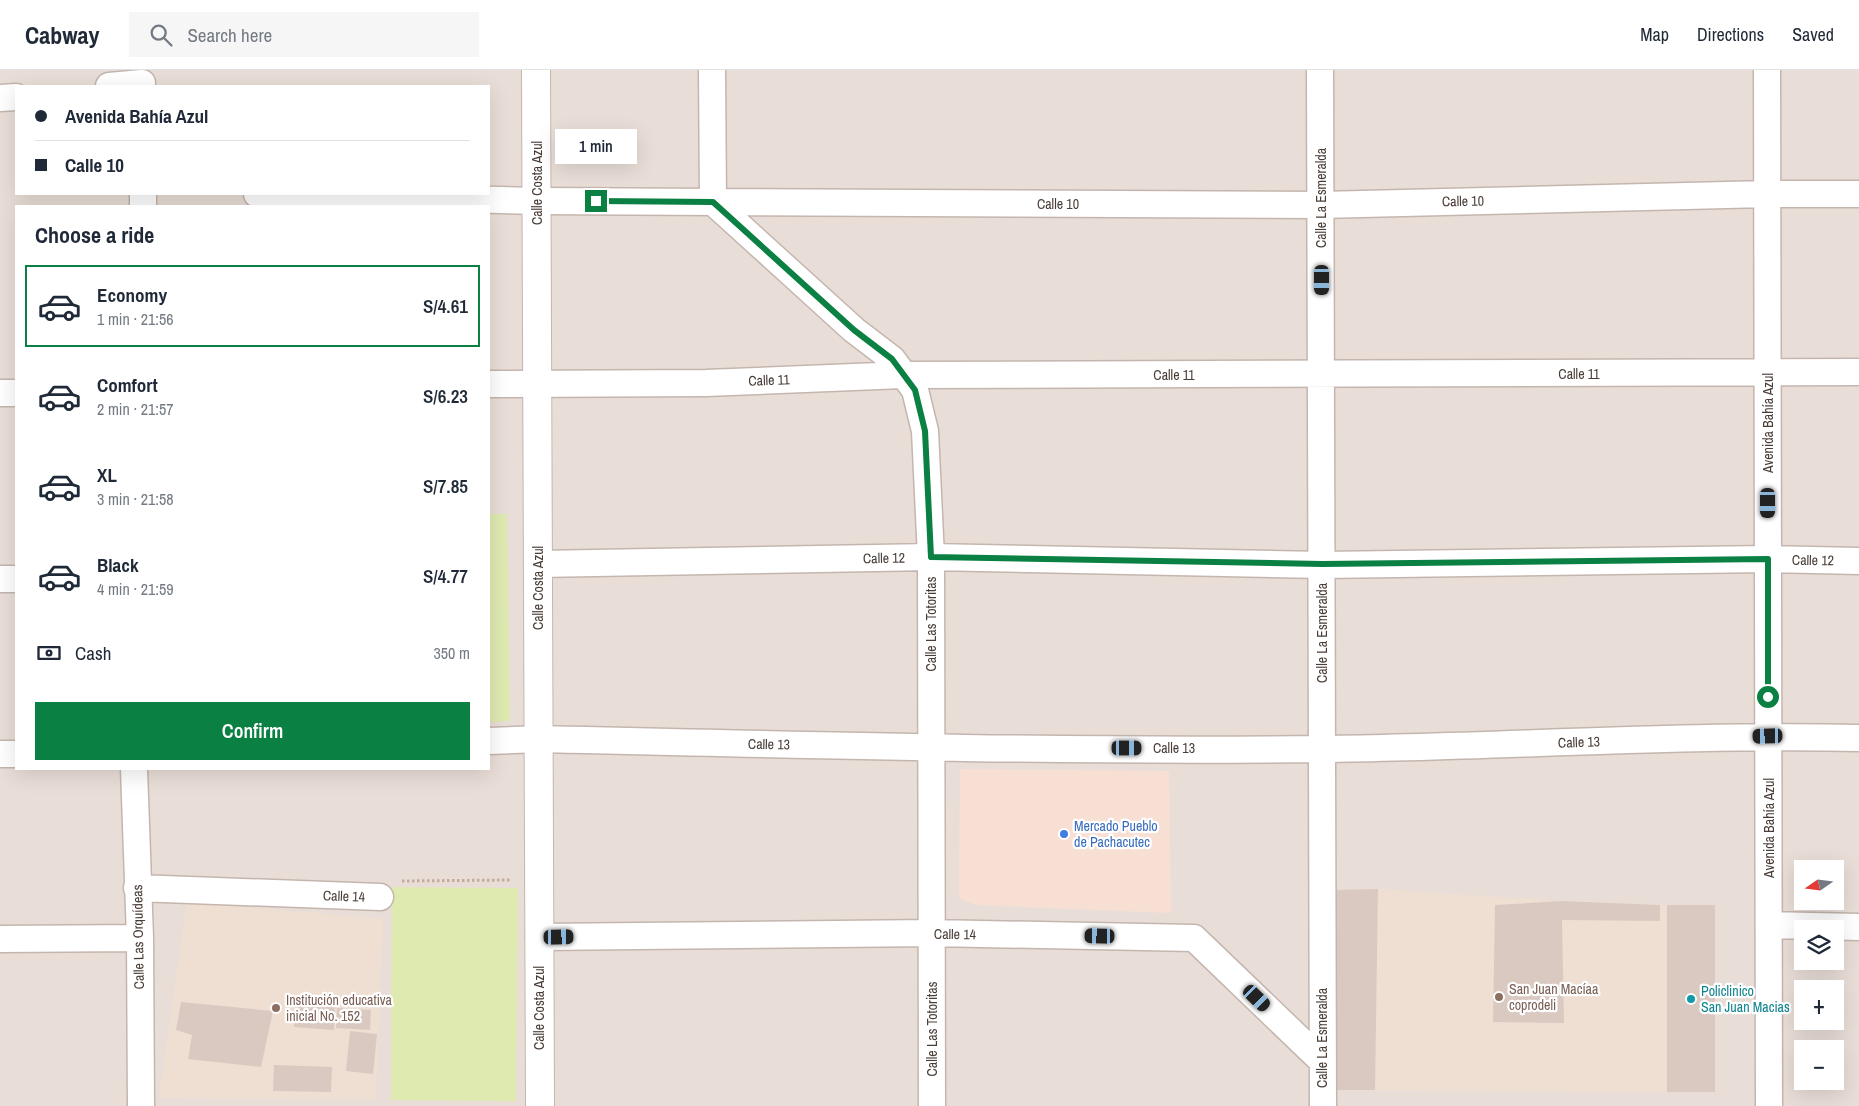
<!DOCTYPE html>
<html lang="en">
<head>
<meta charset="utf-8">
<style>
	:root { --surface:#fff; --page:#f6f6f7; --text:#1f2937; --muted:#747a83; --line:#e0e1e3; --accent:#0b8043 }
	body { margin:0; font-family:"Archivo Narrow",sans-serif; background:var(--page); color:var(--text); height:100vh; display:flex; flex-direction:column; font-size:19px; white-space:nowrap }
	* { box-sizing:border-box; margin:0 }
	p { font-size:16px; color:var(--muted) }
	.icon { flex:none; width:28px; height:28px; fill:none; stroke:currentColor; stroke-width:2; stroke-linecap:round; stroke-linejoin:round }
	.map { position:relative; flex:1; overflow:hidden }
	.side { position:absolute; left:15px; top:135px; width:475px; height:565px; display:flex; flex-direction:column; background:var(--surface); border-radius:0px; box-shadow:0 5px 20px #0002 }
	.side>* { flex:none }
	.top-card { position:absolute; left:15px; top:15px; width:475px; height:110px; border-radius:0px; box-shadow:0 5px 20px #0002; display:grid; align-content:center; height:110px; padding:0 20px; background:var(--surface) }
	.needle { width:32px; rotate:256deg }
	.buttons { position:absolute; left:1794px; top:790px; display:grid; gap:10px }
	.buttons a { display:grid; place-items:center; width:50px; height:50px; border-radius:0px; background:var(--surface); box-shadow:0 5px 20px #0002; font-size:25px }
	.end { position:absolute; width:22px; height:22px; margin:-11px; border:6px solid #0b8043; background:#fff; box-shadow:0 0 0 2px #fff }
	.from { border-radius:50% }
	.bubble { position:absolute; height:35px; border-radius:0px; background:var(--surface); box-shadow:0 5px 20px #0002; font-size:16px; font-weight:600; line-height:35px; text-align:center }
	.car { position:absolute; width:15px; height:30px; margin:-15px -8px; border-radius:6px; box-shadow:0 0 4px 1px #0007; background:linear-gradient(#222 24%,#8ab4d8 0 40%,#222 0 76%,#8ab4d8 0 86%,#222 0) }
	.top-card b { display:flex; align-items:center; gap:18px; height:48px; font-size:19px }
	.top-card b+b { border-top:1px solid var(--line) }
	.top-card i { width:12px; height:12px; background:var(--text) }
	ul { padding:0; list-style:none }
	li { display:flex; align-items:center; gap:15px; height:82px; margin:0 10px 8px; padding:0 10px; border:2px solid transparent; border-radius:0px }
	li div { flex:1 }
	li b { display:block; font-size:19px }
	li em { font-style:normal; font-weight:600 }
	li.selected { border-color:var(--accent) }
	li>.icon { width:45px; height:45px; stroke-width:1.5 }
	h2 { padding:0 20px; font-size:22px; line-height:60px }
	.pay { display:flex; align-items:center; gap:12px; height:55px; padding:0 20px; font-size:19px }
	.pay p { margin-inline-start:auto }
	.primary-button { display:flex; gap:10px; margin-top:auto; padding:10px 20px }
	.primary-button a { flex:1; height:58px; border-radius:0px; background:var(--accent); color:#fff; font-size:20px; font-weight:600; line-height:58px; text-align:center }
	header { display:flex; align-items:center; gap:30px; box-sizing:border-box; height:70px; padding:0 25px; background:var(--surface); border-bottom:1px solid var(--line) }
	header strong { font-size:24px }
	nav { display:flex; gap:28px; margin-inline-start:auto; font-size:18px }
	.search { width:350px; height:45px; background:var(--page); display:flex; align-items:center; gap:12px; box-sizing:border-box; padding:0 18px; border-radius:0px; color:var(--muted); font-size:19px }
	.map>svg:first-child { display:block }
	.residential { fill:#e9ded7; fill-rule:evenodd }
	.commercial { fill:#f7dfd4 }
	.education { fill:#eedfd2 }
	.green { fill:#dfeab1 }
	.building { fill:#dac9c1 }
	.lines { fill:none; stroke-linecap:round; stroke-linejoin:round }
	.minor-casing { stroke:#c4b6ae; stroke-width:29 }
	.tertiary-casing { stroke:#c4b6ae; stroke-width:30 }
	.path { stroke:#c3ab9c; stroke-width:3; stroke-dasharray:2.5 2.5; stroke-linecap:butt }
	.minor { stroke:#fff; stroke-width:26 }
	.tertiary { stroke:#fff; stroke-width:28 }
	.route { stroke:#0b8043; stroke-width:6 }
	.shop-dot { fill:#3f7fe0; stroke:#fff; stroke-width:2 }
	.education-dot { fill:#8d6e63; stroke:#fff; stroke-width:2 }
	.culture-dot { fill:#0f9aa8; stroke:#fff; stroke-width:2 }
	.labels { text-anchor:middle; stroke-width:4.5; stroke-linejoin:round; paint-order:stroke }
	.street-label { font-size:14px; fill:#493d37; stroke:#fff }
	.shop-label { font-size:14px; fill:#366cbe; stroke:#fff; text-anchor:start }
	.education-label { font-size:14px; fill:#785e54; stroke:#fff; text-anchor:start }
	.culture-label { font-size:14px; fill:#0d838f; stroke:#fff; text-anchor:start }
</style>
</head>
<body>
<header>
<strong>Cabway</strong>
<div class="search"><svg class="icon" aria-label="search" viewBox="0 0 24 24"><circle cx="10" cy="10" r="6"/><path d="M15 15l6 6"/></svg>Search here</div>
<nav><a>Map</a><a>Directions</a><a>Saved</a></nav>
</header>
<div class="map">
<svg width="1859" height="1036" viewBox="0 0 1859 1036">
	<rect width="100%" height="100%" fill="#f5eee9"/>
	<!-- residential -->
	<path class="residential" d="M0,0H1859V1036H0ZM16,16H489V124H16ZM16,136H489V699H16ZM1802,799H1835V831H1802ZM1802,859H1835V891H1802ZM1802,919H1835V951H1802ZM1802,979H1835V1011H1802Z"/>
	<!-- commercial -->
	<path class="commercial" d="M960,699L1169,701L1171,843L976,835L959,828Z"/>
	<!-- education -->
	<path class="education" d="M1378,819L1527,829L1667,835V1022L1333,1020L1330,820Z
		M187,832L383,849L376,1029L159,1028Z"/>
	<!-- green -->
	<path class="green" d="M507,444L510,651L489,652V444Z
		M392,817L518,818L516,1031L391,1030Z"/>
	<!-- building -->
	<path class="building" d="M1378,819L1375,1020H1333L1330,820Z
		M1562,831L1660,835V851L1562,850L1564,953L1493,952L1495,835Z
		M1667,835H1715V1022H1667Z
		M181,932L273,941L261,997L188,989L192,965L176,960Z
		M296,932L335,935L334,960L294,957Z
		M337,938L371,940L370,960L336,958Z
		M350,961L377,964L373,1004L346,1001Z
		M274,995L332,997L331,1022L273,1021Z"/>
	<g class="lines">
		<!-- minor casing -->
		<g class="minor-casing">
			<path id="minor" d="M712,0L713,132L854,260L892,289L915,320L925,361L931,487L932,1036
				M1320,0L1323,1036
				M1767,0L1769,1036
				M109,16L142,13
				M0,28L16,27
				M143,124V136
				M257,124L537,131L1321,135L1767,124H1859
				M489,314L706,313L903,305L1859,302
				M0,323H16
				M538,494L931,487L1322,495L1768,489L1859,491
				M0,509H16
				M489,671L539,669C799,675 1061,682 1322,679C1501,677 1680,664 1859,668
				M0,684H16
				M134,699L140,868L141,1036
				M137,818L380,827
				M1769,855L1859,857
				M539,867L932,863L1194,868L1322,991
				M0,869L140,868"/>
		</g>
		<!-- tertiary casing -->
		<g class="tertiary-casing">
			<path id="tertiary" d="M536,0L540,1036"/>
		</g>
		<!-- path -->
		<path class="path" d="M402,811L510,810"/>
		<!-- minor -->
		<use href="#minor" class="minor"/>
		<!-- tertiary -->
		<use href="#tertiary" class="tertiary"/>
	</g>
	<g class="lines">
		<!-- route -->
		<path class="route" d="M596,131L713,132L854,260L892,289L915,320L925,361L931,487L1322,494L1768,489V627"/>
	</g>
	<!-- markers -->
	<circle class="shop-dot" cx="1064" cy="764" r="5"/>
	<g class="education-dot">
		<circle cx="1499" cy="927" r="5"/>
		<circle cx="276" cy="938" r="5"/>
	</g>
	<circle class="culture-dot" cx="1691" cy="929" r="5"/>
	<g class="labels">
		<!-- street labels -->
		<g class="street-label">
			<text transform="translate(537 113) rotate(-90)" y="5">Calle Costa Azul</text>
			<text transform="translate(1321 128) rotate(-90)" y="5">Calle La Esmeralda</text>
			<text transform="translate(1463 131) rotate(-1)" y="5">Calle 10</text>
			<text x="1058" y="139">Calle 10</text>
			<text x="1579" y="309">Calle 11</text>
			<text x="1174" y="310">Calle 11</text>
			<text transform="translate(769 310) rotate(-2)" y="5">Calle 11</text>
			<text transform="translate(1768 353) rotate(-90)" y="5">Avenida Bahía Azul</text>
			<text transform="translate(884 488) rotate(-1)" y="5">Calle 12</text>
			<text transform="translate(1813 490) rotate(1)" y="5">Calle 12</text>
			<text transform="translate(538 518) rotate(-90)" y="5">Calle Costa Azul</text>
			<text transform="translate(931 554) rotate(-90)" y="5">Calle Las Totoritas</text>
			<text transform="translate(1322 563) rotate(-90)" y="5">Calle La Esmeralda</text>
			<text transform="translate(1579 672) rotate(-2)" y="5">Calle 13</text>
			<text transform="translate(769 674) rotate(1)" y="5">Calle 13</text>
			<text x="1174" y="683">Calle 13</text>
			<text transform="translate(1769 758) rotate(-90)" y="5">Avenida Bahía Azul</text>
			<text transform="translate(344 826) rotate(2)" y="5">Calle 14</text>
			<text transform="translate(955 864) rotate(1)" y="5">Calle 14</text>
			<text transform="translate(138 867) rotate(-91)" y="5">Calle Las Orquídeas</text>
			<text transform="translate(539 938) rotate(-90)" y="5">Calle Costa Azul</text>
			<text transform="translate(932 959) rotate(-90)" y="5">Calle Las Totoritas</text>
			<text transform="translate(1322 968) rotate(-90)" y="5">Calle La Esmeralda</text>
		</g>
		<!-- shop labels -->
		<g class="shop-label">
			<text x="1074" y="761">Mercado Pueblo<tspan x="1074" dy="16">de Pachacutec</tspan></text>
		</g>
		<!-- education labels -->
		<g class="education-label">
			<text x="1509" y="924">San Juan Macíaa<tspan x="1509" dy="16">coprodeli</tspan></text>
			<text x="286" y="935">Institución educativa<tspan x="286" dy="16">inicial No. 152</tspan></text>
		</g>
		<!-- culture labels -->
		<g class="culture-label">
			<text x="1701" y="926">Policlinico<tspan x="1701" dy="16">San Juan Macias</tspan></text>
		</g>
	</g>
</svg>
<div class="buttons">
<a><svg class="needle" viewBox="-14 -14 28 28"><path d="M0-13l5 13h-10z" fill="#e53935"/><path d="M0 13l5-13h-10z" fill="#747a83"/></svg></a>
<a><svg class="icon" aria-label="layers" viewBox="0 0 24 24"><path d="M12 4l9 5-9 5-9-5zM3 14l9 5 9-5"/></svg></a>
<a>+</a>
<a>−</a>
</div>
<i class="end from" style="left:1768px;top:627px"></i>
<i class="end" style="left:596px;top:131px"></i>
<div class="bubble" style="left:555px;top:59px;width:82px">1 min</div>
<i class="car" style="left:1322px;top:210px;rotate:180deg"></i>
<i class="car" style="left:1768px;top:433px;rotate:180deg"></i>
<i class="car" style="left:1768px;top:666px;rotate:269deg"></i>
<i class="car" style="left:1127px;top:678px;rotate:90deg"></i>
<i class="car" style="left:1100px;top:866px;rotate:271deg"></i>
<i class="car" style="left:559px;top:867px;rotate:89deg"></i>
<i class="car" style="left:1257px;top:928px;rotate:134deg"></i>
<div class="top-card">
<b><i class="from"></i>Avenida Bahía Azul</b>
<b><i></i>Calle 10</b>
</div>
<section class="side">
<h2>Choose a ride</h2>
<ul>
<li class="selected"><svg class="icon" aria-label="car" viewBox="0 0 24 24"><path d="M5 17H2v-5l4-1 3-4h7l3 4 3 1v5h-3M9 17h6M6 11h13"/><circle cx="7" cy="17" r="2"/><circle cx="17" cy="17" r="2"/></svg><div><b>Economy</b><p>1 min · 21:56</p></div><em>S/4.61</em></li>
<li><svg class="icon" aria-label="car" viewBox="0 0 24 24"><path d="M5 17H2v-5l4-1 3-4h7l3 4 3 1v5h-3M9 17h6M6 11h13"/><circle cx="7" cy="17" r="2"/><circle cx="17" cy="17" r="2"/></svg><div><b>Comfort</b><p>2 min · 21:57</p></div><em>S/6.23</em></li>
<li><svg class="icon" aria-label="car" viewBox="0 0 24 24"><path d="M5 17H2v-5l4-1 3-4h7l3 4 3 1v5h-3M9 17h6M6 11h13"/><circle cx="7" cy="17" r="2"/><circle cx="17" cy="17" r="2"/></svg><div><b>XL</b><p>3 min · 21:58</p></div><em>S/7.85</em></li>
<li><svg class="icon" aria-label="car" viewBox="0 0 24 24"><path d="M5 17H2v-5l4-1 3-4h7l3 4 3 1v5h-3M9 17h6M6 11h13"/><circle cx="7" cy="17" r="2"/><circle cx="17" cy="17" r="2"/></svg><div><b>Black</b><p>4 min · 21:59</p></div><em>S/4.77</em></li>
</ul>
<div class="pay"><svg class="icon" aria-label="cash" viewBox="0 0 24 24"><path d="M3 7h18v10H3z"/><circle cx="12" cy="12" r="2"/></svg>Cash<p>350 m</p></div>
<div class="primary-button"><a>Confirm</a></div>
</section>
</div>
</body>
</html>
